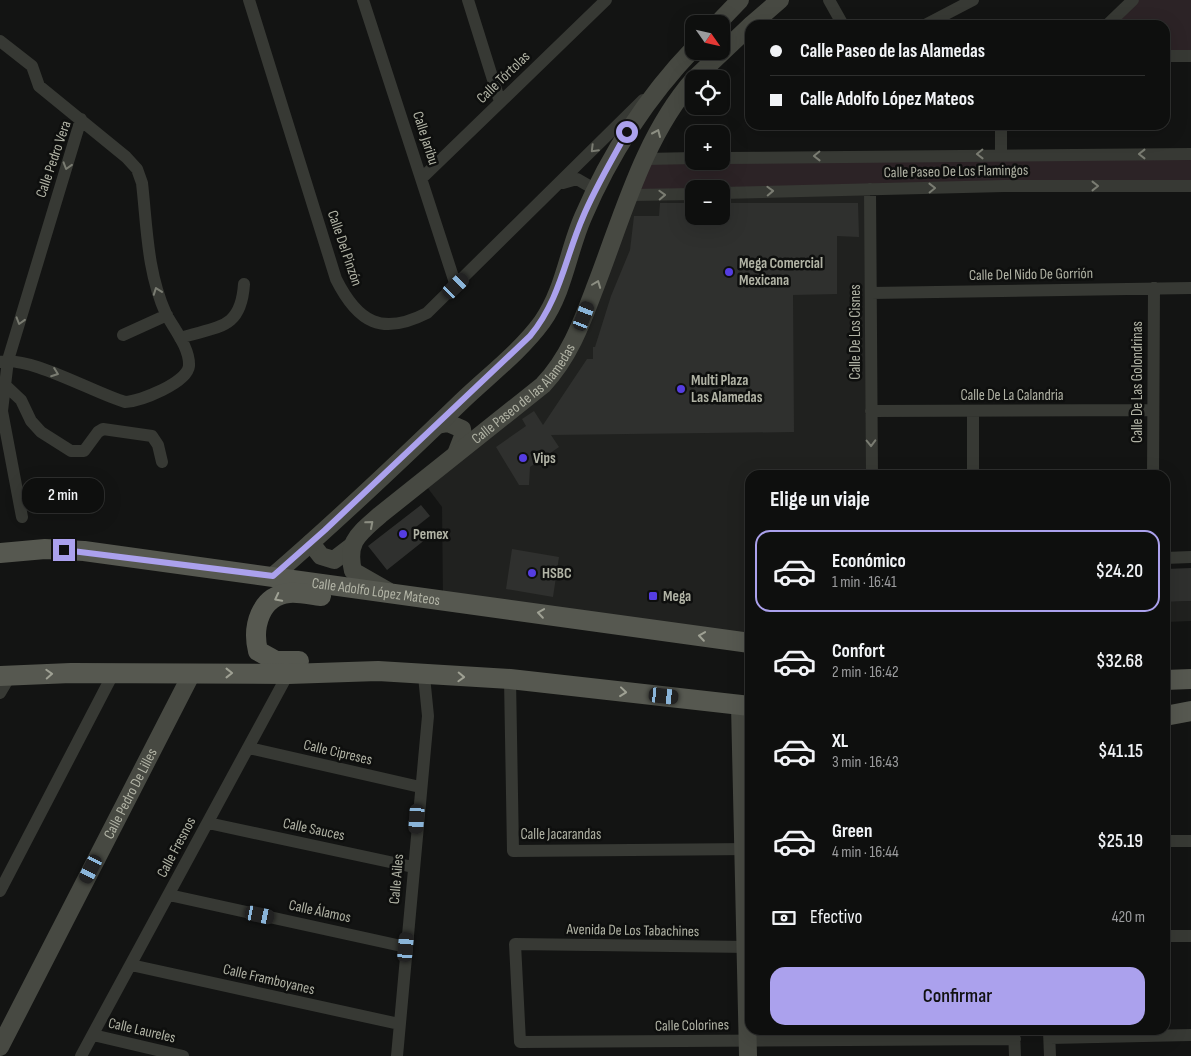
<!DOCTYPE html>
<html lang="es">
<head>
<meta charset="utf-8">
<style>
	:root { --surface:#0e0f0e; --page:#171817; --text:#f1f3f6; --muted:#9b9c9e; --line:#2e2f2e; --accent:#aba1ed }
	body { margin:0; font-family:"Sofia Sans Condensed",sans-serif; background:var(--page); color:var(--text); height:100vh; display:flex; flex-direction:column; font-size:19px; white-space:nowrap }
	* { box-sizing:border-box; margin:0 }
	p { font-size:16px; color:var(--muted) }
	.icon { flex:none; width:28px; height:28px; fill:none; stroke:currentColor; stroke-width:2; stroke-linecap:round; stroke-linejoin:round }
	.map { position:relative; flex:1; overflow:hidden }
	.sheet { position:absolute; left:745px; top:470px; width:425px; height:565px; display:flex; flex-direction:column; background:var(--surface); border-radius:15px; box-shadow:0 5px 20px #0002,0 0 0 1px var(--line) }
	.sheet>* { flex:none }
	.top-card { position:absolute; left:745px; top:20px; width:425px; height:110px; border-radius:15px; box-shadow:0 5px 20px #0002,0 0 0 1px var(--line); display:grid; align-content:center; height:110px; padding:0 25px; background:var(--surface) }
	.needle { width:32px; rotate:124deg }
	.controls { position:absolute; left:685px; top:15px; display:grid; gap:10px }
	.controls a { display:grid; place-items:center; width:45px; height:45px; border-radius:10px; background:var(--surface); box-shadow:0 5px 20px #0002,0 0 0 1px var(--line); font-size:25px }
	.end { position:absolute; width:22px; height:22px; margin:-11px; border:6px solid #aba1ed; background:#111; box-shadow:0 0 0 2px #111 }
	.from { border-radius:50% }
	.bubble { position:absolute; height:35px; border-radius:15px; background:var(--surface); box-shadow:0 5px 20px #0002,0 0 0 1px var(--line); font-size:16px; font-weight:600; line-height:35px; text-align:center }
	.car { position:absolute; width:15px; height:30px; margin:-15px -8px; border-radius:6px; box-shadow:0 0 4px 1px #0007; background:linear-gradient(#222 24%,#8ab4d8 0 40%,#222 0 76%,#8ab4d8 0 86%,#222 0) }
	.top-card b { display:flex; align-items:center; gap:18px; height:48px; font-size:19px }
	.top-card b+b { border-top:1px solid var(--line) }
	.top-card i { width:12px; height:12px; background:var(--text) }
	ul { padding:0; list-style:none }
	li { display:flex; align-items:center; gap:15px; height:82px; margin:0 10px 8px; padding:0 15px; border:2px solid transparent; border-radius:15px }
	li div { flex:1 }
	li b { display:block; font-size:19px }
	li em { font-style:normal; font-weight:600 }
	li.current { border-color:var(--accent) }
	li>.icon { width:45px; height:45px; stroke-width:1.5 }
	h2 { padding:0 25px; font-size:22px; line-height:60px }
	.pay { display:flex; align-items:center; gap:12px; height:55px; padding:0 25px; font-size:19px }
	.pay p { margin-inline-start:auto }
	.cta { display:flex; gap:10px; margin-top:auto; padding:10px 25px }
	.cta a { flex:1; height:58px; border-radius:15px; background:var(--accent); color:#111; font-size:20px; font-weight:600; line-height:58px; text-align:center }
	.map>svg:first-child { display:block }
	.built { fill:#20211f }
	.green { fill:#2c2326 }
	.building { fill:#2f302e }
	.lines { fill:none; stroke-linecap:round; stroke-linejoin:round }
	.street { stroke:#373934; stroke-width:12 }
	.secondary { stroke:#474942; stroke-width:18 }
	.primary { stroke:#565850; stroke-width:20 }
	.oneway { stroke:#8c8e82 }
	.oneway2 { stroke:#7a7c72 }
	.oneway3 { stroke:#9fa194 }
	.route { stroke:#aba1ed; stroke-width:6 }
	.poi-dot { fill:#553de2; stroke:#0e0f0e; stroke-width:2 }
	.labels { text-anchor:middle; stroke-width:5; stroke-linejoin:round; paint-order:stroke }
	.street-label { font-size:15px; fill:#b1b3a5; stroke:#0e0f0e }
	.poi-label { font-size:15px; font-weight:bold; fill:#b1b3a5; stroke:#0e0f0e; text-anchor:start }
</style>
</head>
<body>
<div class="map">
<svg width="1191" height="1056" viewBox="0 0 1191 1056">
	<rect width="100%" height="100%" fill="#131413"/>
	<!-- built -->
	<path class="built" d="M870,189L872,475H750V643L443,600L442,507L427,487L543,385L631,195L694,194V216H721V193Z
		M1191,601V621L1167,622L1165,602Z"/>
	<!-- green -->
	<path class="green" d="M1133,0H1191V56H1165V25H1107Z
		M1191,155V186L694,189L631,195L646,159L721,161Z"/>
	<!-- building -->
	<path class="building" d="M660,203H694V216H721V203H858L859,237L837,236V294L793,295L794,432L551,435L559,447L530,467L529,485H519L496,447L526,426L522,419L534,411L543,425L587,359H593V347H595L611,296L630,250L634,216H659Z
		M421,505L430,516L416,527L426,539L387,570L368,546Z
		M512,549L559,557L553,597L506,589Z
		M1191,568V601L1165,602V569Z"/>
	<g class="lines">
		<!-- street -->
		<path class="street" d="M249,0L336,279C358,323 382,336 427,313L643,100
			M363,0L456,286
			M468,0L500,102
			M829,0L843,25
			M925,25L973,0
			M1107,25L1133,0
			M0,41L32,66L39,86L126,157L137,169L142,183C147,227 147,272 166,314C174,329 190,348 189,366C187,383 141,401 125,402C94,393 29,355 0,362
			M1165,56H1191
			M1001,154V125
			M721,158L1191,154
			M646,159L694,158
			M422,178L606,0
			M563,183L577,179L596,190
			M870,189L872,475
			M721,193L1004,186H1191
			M631,195L694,194
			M871,293L1191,288
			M123,335L167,315
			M180,338C218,326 241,330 244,284
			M4,384L21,400L31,421L41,432L71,451H84L98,432L103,429L152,436L158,445L162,462
			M871,411L1153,410
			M973,411V475
			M1153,475L1154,288
			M22,517L2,411L8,360L81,119
			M1165,558L1191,557
			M510,679L513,851L750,849
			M0,693L10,676
			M249,748L420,787
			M208,823L413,867
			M1165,841H1191
			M0,891L113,674
			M169,895L406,947
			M1165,936H1191
			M750,947L515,944L520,1042L1015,1039
			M131,965L399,1024
			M1014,1030L1015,1056
			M1049,1031L1050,1056
			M93,1035L183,1056
			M1050,1038L1191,1035
			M81,1056L288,674
			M397,1056L428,716L424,676"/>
		<!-- secondary -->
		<g class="secondary">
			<path d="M717,24L740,0"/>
			<path d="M751,25L780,0"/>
			<path d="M694,79L750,26"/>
			<path d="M437,425L448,423L462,429L463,436L456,454"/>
			<path d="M311,543L321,556L334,560L351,547"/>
			<path d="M273,576C338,520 400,461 461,402C488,376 520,352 542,322C564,291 568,251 583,217C610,154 647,97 694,48"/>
			<path id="s1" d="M388,591L353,571C346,541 359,534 380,515L543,385C570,356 582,322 596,285C623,215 644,136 694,79"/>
			<path d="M740,705L748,1056"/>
			<path id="s2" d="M0,1047L192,673"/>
		</g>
		<!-- primary -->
		<g class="primary">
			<path id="s3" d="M0,553L45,549L84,551L750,643"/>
			<path d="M299,661H276L258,651C252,627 260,596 289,593C300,592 311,595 321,596"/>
			<path d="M0,676L71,673L288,674L378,671L510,679L750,706"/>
			<path d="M1165,680L1191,679"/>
			<path d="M1165,716L1191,711"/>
		</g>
	</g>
	<!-- one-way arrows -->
	<defs><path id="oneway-chevron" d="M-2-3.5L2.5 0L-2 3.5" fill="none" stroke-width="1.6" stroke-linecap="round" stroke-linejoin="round" transform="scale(1.25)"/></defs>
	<g class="oneway">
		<use href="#oneway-chevron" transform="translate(657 133) rotate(-66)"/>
		<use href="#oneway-chevron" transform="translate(597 284) rotate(-69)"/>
		<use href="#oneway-chevron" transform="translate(370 524) rotate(-41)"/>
	</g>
	<g class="oneway2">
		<use href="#oneway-chevron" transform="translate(594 149) rotate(135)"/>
		<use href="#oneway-chevron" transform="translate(980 154) rotate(179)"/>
		<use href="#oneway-chevron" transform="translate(1142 154) rotate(180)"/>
		<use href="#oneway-chevron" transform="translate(817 156) rotate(179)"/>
		<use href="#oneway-chevron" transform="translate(67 166) rotate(107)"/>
		<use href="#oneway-chevron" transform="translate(1095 186)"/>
		<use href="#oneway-chevron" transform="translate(932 188) rotate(-1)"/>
		<use href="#oneway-chevron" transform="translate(770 191) rotate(-2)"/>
		<use href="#oneway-chevron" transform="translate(662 195) rotate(-2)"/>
		<use href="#oneway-chevron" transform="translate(157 291) rotate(-110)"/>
		<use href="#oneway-chevron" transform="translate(20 321) rotate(107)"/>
		<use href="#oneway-chevron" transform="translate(55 373) rotate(20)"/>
		<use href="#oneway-chevron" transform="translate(871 443) rotate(89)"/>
	</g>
	<g class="oneway3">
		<use href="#oneway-chevron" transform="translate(278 598) rotate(153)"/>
		<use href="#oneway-chevron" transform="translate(541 613) rotate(-172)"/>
		<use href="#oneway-chevron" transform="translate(702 636) rotate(-172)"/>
		<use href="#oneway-chevron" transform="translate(229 673)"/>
		<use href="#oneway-chevron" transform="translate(49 674) rotate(-3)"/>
		<use href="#oneway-chevron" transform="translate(461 677) rotate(2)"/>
		<use href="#oneway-chevron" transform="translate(623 692) rotate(6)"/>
	</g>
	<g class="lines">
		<!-- route -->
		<path class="route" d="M64,550L273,576L325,530L530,336C560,300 565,258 583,217C595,188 612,160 627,132"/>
	</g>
	<!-- markers -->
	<g class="poi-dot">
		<circle cx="729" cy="272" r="5"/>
		<circle cx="681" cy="389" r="5"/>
		<circle cx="523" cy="458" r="5"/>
		<circle cx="403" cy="534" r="5"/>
		<circle cx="532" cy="573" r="5"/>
		<rect x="648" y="591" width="10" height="10" rx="2.5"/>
	</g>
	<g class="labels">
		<!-- street labels -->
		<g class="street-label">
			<text transform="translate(503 77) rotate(-44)" y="5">Calle Tórtolas</text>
			<text transform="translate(426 138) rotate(72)" y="5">Calle Jaribu</text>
			<text transform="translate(53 159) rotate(-71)" y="5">Calle Pedro Vera</text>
			<text transform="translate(956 171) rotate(-1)" y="5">Calle Paseo De Los Flamingos</text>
			<text transform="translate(345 248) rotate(71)" y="5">Calle Del Pinzón</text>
			<text transform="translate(1031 274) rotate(-1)" y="5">Calle Del Nido De Gorrión</text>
			<text transform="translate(855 332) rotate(-90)" y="5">Calle De Los Cisnes</text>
			<text transform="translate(1137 382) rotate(-90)" y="5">Calle De Las Golondrinas</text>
			<text dy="5" stroke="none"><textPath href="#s1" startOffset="296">Calle Paseo de las Alamedas</textPath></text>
			<text x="1012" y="400">Calle De La Calandria</text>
			<text dy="5" stroke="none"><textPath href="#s3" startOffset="379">Calle Adolfo López Mateos</textPath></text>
			<text transform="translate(338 752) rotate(13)" y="5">Calle Cipreses</text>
			<text dy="5" stroke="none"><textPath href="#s2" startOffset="285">Calle Pedro De Lilles</textPath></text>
			<text transform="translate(314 829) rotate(12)" y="5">Calle Sauces</text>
			<text x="561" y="839">Calle Jacarandas</text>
			<text transform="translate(176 847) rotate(-62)" y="5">Calle Fresnos</text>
			<text transform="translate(396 879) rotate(-85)" y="5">Calle Ailes</text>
			<text transform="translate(320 911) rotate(12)" y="5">Calle Álamos</text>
			<text transform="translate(633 930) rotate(1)" y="5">Avenida De Los Tabachines</text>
			<text transform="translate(269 979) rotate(13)" y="5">Calle Framboyanes</text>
			<text transform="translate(692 1025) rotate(-1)" y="5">Calle Colorines</text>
			<text transform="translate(142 1030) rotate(13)" y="5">Calle Laureles</text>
		</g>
		<!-- poi labels -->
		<g class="poi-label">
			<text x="739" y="268">Mega Comercial<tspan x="739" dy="17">Mexicana</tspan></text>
			<text x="691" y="385">Multi Plaza<tspan x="691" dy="17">Las Alamedas</tspan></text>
			<text x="533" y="463">Vips</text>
			<text x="413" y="539">Pemex</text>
			<text x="542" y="578">HSBC</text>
			<text x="663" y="601">Mega</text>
		</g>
	</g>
</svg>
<div class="controls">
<a><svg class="needle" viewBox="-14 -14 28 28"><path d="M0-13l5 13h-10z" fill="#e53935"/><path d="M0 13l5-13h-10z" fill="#9b9c9e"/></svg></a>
<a><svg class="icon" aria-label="locate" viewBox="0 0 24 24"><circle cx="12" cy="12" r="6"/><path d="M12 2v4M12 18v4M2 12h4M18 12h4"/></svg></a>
<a>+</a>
<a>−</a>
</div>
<i class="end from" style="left:627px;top:132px"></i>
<i class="end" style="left:64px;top:550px"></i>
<div class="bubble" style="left:22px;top:478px;width:82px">2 min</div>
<i class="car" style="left:456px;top:286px;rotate:46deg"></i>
<i class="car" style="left:584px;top:316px;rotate:21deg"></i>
<i class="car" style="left:664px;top:696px;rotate:96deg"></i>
<i class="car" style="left:417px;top:819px;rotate:184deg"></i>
<i class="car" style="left:91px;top:869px;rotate:207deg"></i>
<i class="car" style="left:260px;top:915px;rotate:102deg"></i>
<i class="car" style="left:406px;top:947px;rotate:5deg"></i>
<div class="top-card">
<b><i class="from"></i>Calle Paseo de las Alamedas</b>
<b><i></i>Calle Adolfo López Mateos</b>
</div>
<section class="sheet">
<h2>Elige un viaje</h2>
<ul>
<li class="current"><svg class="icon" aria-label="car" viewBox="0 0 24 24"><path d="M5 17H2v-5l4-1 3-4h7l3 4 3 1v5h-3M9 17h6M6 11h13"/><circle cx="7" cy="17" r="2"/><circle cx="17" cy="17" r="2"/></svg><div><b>Económico</b><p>1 min · 16:41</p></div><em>$24.20</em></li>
<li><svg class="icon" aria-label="car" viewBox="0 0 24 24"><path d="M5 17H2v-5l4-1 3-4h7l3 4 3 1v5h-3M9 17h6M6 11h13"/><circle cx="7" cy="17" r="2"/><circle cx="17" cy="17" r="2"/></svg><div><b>Confort</b><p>2 min · 16:42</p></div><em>$32.68</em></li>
<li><svg class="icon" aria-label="car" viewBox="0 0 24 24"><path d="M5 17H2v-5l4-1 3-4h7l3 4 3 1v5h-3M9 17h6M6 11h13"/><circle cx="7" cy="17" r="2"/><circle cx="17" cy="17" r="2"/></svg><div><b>XL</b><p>3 min · 16:43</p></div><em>$41.15</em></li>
<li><svg class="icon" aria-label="car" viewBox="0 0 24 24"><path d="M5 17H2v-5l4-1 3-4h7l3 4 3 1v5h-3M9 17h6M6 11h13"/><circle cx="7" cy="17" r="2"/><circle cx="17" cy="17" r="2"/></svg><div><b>Green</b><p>4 min · 16:44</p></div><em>$25.19</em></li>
</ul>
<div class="pay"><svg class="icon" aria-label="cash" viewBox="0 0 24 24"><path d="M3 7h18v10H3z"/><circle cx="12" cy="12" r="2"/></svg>Efectivo<p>420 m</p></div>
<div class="cta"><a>Confirmar</a></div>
</section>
</div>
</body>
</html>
